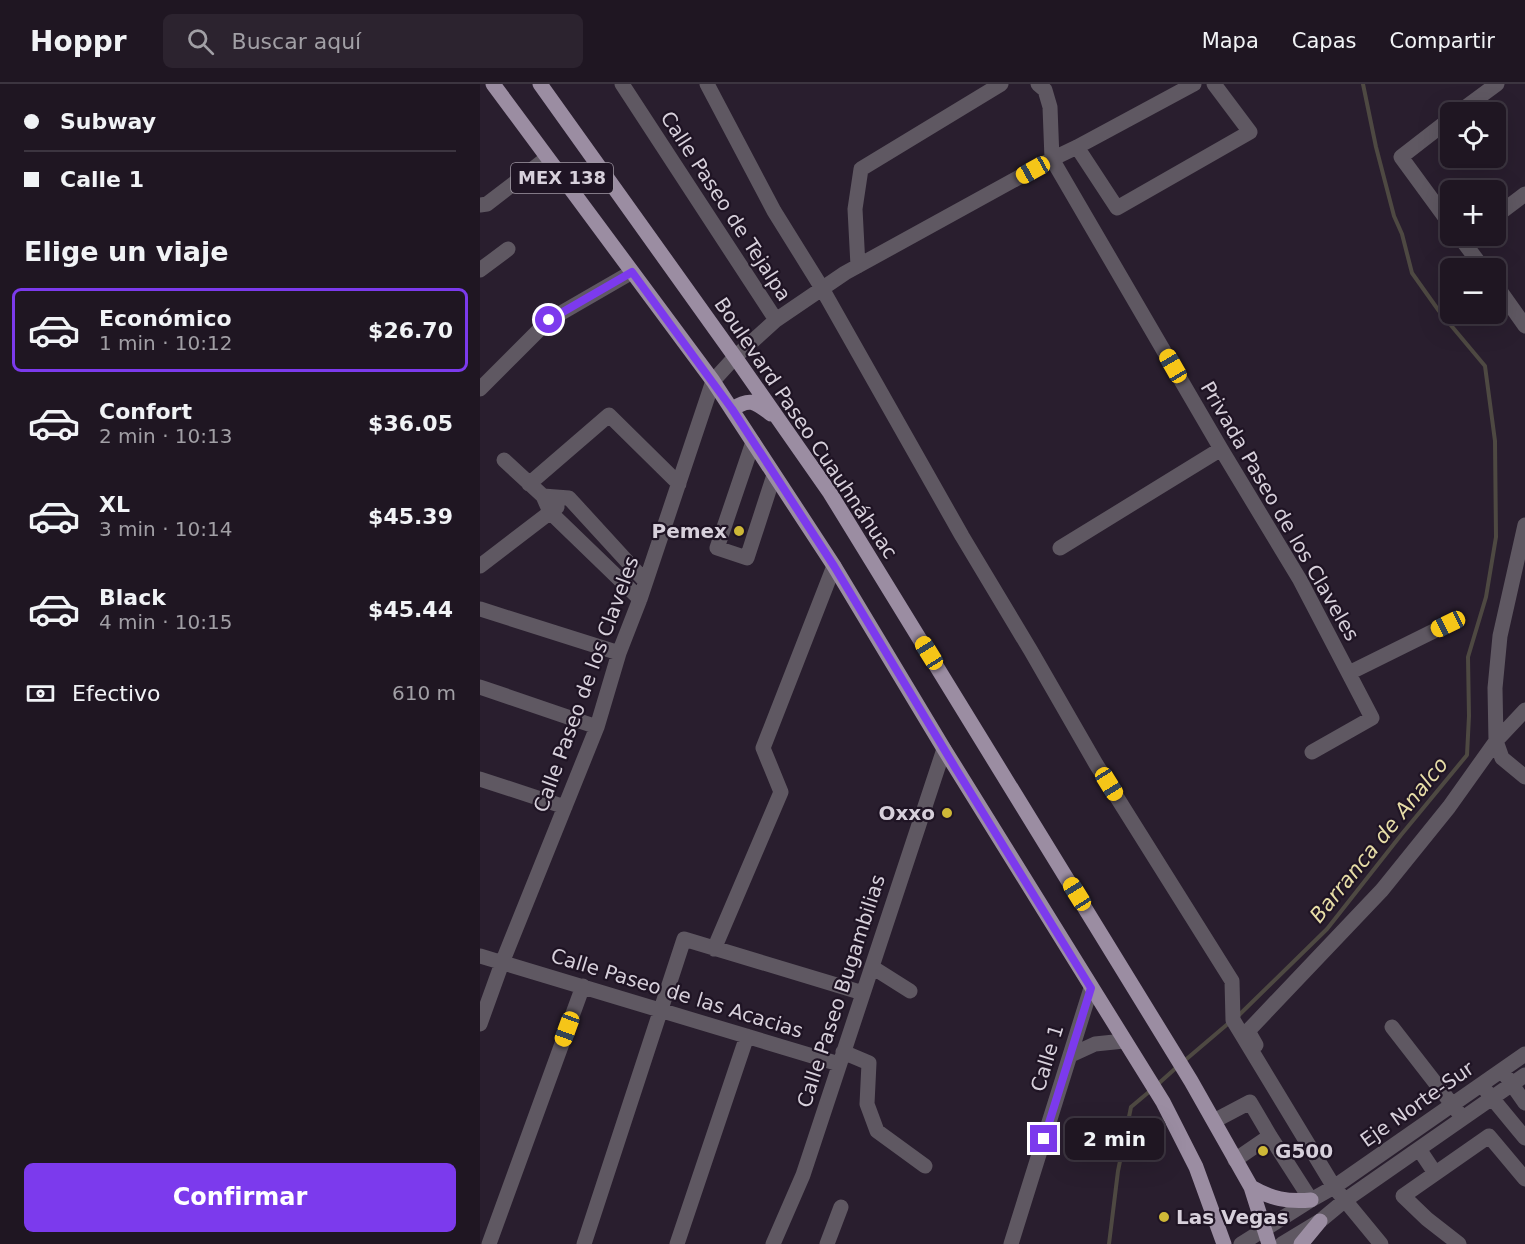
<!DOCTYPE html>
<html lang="es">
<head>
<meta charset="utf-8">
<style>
	:root { --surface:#1f1622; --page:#2c232f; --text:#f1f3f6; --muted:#a19fa5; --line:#3c3540; --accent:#7c3aed }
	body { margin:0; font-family:"DejaVu Sans",sans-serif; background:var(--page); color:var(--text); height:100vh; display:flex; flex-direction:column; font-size:22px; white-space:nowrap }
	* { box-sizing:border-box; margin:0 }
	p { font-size:20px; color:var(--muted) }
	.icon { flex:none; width:33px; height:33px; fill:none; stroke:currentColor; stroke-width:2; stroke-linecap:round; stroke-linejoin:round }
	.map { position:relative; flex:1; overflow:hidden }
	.drawer { display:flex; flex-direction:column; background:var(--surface); width:480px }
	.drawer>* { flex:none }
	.top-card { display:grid; align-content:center; height:132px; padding:0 24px; background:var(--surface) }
	.controls { position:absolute; left:960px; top:18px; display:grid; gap:12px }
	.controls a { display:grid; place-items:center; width:66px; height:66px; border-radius:9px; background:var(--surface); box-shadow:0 6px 24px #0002,0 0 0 2px var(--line); font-size:30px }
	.end { position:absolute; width:27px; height:27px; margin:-14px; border:8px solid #7c3aed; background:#fff; box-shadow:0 0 0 3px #fff }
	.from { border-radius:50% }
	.bubble { position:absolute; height:42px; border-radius:9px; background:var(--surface); box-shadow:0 6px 24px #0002,0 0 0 2px var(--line); font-size:20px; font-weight:700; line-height:42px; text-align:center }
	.car { position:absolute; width:18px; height:36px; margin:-18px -9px; border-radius:8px; box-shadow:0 0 4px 2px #0007; background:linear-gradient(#f5c518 24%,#345 0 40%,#f5c518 0 76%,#345 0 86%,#f5c518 0) }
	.top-card b { display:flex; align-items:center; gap:21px; height:57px; font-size:22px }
	.top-card b+b { border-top:2px solid var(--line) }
	.top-card i { width:15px; height:15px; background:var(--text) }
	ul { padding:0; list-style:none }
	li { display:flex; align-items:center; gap:18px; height:84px; margin:0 12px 9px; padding:0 12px; border:3px solid transparent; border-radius:9px }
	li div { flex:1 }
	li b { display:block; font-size:22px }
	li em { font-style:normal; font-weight:700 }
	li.current { border-color:var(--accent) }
	li>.icon { width:54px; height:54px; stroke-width:1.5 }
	h2 { padding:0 24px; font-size:27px; line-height:72px }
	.pay { display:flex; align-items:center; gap:15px; height:66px; padding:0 24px; font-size:22px }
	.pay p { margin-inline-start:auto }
	.button { display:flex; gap:12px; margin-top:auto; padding:12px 24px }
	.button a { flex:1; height:69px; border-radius:9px; background:var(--accent); color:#fff; font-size:24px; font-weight:700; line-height:69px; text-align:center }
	header { display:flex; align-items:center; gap:36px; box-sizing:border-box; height:84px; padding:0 30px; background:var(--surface); border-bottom:2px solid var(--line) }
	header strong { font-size:28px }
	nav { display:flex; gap:33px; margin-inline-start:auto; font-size:21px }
	.search { width:420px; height:54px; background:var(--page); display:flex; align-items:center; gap:15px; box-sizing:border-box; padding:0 21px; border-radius:9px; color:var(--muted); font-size:22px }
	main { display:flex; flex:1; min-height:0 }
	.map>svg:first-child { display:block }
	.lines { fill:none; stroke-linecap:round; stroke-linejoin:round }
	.stream { stroke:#4e4942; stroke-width:4 }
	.minor { stroke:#5f5862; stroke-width:15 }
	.major { stroke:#9b8da2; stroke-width:15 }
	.route { stroke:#7c3aed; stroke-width:8 }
	.poi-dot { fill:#ceb837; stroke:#1f1424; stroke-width:2 }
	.labels { text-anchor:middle; stroke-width:4.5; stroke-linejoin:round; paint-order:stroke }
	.shield { fill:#1f1424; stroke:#a098a4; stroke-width:1.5 }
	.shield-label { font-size:18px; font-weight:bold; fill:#d7d0db }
	.street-label { font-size:20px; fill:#d7d0db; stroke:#1f1424 }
	.poi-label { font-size:20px; font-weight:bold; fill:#d7d0db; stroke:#1f1424; text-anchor:end }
	.water-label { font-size:21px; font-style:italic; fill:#e7dda7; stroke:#1f1424 }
</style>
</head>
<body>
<header>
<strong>Hoppr</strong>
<div class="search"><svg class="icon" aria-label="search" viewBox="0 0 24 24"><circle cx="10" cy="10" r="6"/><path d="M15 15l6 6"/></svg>Buscar aquí</div>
<nav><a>Mapa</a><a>Capas</a><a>Compartir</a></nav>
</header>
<main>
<section class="drawer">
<div class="top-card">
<b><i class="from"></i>Subway</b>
<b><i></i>Calle 1</b>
</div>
<h2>Elige un viaje</h2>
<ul>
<li class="current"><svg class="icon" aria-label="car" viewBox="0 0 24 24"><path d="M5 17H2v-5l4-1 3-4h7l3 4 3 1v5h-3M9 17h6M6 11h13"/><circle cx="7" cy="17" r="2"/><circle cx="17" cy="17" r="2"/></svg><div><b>Económico</b><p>1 min · 10:12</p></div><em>$26.70</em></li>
<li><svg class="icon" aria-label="car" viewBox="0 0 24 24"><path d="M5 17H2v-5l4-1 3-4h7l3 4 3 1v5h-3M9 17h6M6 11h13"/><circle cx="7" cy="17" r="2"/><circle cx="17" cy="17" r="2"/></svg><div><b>Confort</b><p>2 min · 10:13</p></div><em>$36.05</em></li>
<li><svg class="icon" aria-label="car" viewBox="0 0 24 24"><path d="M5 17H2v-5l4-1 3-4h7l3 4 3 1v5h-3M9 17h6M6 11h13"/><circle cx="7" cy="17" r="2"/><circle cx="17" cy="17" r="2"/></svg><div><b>XL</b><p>3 min · 10:14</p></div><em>$45.39</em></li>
<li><svg class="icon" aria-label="car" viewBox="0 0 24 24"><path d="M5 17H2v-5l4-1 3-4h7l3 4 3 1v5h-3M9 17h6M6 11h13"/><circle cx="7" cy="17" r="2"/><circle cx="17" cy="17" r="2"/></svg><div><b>Black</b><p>4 min · 10:15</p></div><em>$45.44</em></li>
</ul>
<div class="pay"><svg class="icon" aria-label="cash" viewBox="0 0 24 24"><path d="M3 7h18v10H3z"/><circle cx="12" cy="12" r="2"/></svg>Efectivo<p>610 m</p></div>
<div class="button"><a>Confirmar</a></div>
</section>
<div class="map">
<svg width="1045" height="1160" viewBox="0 0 1045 1160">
	<rect width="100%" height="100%" fill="#291e2e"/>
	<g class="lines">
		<!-- stream -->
		<path class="stream" d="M758,932L847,845L921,751L987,671L989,632L988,573L1006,513L1016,453L1015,357L1005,282L959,227L932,189L922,150L914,132L896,63L883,0
			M703,978L750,938
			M678,1000L697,983
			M629,1160L638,1087L651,1023L670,1007"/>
		<!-- minor -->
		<path class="minor" d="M142,0L296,236
			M227,0L294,127L340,201L482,452L551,567L616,680L752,897L753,936L854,1103L901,1160
			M558,0L565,6L570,23L572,75L741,365L820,496L892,634L832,668
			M979,28L1017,0
			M970,35L921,73L970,140
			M597,63L637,124L770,48L734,0
			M0,121L7,120L67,74
			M1016,132L1045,110
			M979,152L1003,184
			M378,182L375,125L381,85L521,0
			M0,186L28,165
			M1016,201L1045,242
			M0,305L69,236L152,188
			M273,358L237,464L267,474L294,391
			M24,376L63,412L70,428L160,515
			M49,400L129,331L199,400
			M63,412L89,414L165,497
			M1045,441L1020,552L1015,604L1016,657L1022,674L1045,693
			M580,464L741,365
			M0,482L77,423
			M0,525L139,569
			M869,589L968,540
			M0,603L117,643
			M0,695L85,723
			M234,865L301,708L283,664L354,482
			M0,872L359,980
			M392,883L430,907
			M0,940L22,879L117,643L139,569L160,515L233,297L255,273L296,236L365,189L572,75L597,63L714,0
			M912,943L978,1028
			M776,961L768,947L902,806L969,723L1016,657L1045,626
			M363,968L389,979L387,1020L397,1047L445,1082
			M591,971L615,960L644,957
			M1026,992L1045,1019
			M1007,1008L1045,1054
			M734,1037L770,1018L790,1052L831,1116
			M939,1065L955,1089
			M755,1076L790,1052
			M9,1160L103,902
			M104,1160L204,855L383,909
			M197,1160L267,952
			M293,1160L323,1091L464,665
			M347,1160L361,1123
			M531,1160L611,904
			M761,1160L831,1116L854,1103L1045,970
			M802,1160L840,1137L864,1117L1045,991
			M979,1160L947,1135L923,1112L1009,1052L1045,1095"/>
		<!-- major -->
		<path class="major" d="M13,0L233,297L354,482L464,665L683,1018L716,1083L744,1160
			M60,0L255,273L350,409L711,997L771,1103L789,1160
			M252,325C271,313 275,318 291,330
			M771,1103C792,1115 807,1118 831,1116
			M821,1160L840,1137"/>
	</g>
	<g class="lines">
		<!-- route -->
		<path class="route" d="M69,236L152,188L252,325L354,482L476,685L611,904L564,1055"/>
	</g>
	<!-- markers -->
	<g class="poi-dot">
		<circle cx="259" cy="447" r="6"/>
		<circle cx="467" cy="729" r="6"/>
		<circle cx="783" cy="1067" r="6"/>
		<circle cx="684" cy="1133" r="6"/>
	</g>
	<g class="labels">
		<!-- shield labels -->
		<rect class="shield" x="31" y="79" width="102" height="30" rx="4.5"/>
		<g class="shield-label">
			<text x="82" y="100">MEX 138</text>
		</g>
		<!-- street labels -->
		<g class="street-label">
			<text transform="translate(246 122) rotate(57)" y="7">Calle Paseo de Tejalpa</text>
			<text transform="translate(326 344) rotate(56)" y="7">Boulevard Paseo Cuauhnáhuac</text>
			<text transform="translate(800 427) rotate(60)" y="7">Privada Paseo de los Claveles</text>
			<text transform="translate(106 600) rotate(-70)" y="7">Calle Paseo de los Claveles</text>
			<text transform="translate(361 907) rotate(-72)" y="7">Calle Paseo Bugambilias</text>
			<text transform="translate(197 909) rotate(17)" y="7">Calle Paseo de las Acacias</text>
			<text transform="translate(567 974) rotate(-73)" y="7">Calle 1</text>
			<text transform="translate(937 1020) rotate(-35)" y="7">Eje Norte-Sur</text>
		</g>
		<!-- poi labels -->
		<g class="poi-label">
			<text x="247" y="454">Pemex</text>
			<text x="455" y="736">Oxxo</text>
			<text x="795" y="1074" text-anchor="start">G500</text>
			<text x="696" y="1140" text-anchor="start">Las Vegas</text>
		</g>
		<!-- water labels -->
		<g class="water-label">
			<text transform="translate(899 756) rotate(-51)" y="7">Barranca de Analco</text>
		</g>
	</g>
</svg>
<div class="controls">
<a><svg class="icon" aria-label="locate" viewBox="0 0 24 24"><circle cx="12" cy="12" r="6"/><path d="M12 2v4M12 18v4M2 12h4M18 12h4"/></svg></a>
<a>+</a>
<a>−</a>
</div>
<i class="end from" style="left:69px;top:236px"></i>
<i class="end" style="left:564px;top:1055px"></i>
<div class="bubble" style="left:585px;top:1034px;width:99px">2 min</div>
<i class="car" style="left:553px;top:86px;rotate:241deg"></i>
<i class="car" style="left:693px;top:282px;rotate:330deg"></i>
<i class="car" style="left:968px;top:540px;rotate:244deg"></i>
<i class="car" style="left:449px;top:569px;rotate:328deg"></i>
<i class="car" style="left:629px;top:700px;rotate:148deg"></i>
<i class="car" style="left:597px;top:810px;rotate:328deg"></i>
<i class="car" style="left:87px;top:945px;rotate:200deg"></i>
</div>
</main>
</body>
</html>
